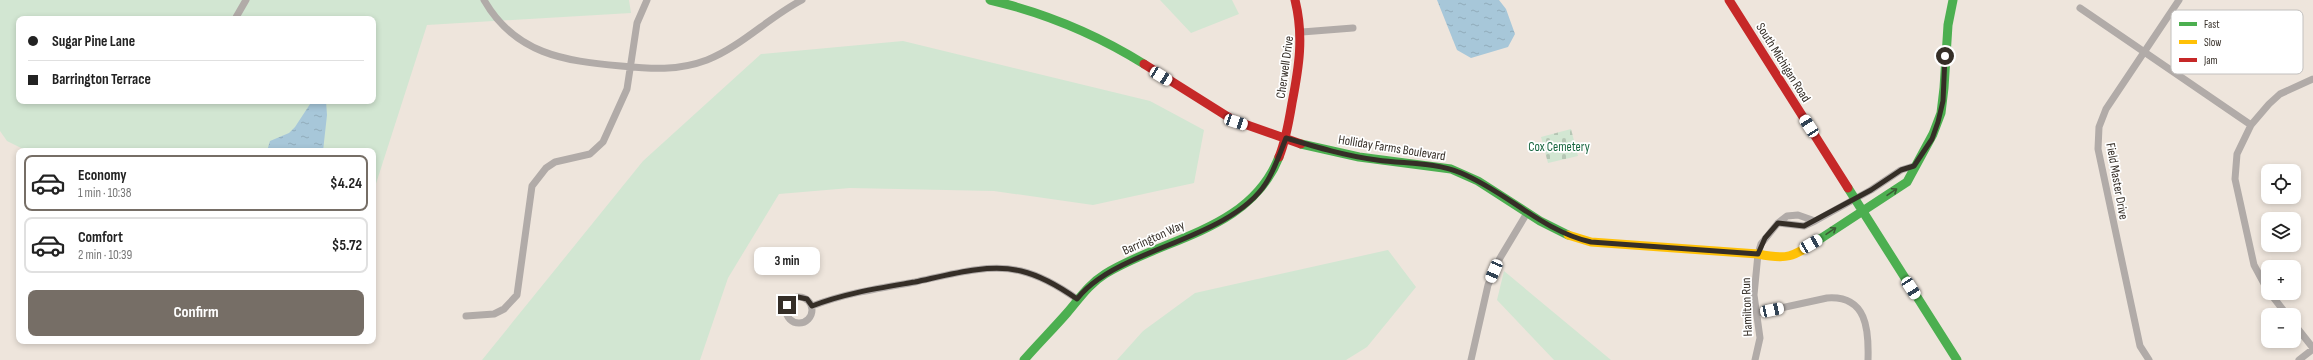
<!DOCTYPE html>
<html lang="en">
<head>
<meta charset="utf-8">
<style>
	:root { --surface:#fff; --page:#f2f2f2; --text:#222; --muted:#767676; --line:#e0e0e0; --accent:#766e66 }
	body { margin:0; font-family:"Sofia Sans Condensed",sans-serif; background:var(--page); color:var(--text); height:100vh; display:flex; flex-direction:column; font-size:15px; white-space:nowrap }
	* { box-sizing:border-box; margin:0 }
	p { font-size:13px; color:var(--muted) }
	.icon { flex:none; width:22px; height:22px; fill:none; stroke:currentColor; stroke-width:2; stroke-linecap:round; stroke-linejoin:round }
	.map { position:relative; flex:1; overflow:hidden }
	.drawer { position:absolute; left:16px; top:148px; width:360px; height:196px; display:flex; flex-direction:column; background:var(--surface); border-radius:8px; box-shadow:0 2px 6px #0003 }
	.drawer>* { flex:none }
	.hud { position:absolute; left:16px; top:16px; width:360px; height:88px; border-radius:8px; box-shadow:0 2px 6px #0003; display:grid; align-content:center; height:88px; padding:0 12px; background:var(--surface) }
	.controls { position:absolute; left:2261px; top:164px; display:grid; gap:8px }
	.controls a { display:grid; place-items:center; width:40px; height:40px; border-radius:8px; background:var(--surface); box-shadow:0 2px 6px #0003; font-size:20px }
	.end { position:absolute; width:18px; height:18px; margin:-9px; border:5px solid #352e27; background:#fff; box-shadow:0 0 0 2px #fff }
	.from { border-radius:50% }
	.bubble { position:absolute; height:28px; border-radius:8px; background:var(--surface); box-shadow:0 2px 6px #0003; font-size:13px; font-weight:700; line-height:28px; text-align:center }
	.car { position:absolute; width:12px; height:24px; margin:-12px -6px; border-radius:5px; box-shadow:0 0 3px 1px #0007; background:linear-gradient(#fff 24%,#345 0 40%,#fff 0 76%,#345 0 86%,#fff 0) }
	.hud b { display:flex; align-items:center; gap:14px; height:38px; font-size:15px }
	.hud b+b { border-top:1px solid var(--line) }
	.hud i { width:10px; height:10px; background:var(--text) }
	ul { padding:7px 0 0; list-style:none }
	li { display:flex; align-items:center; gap:12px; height:56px; margin:0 8px 6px; padding:0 4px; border:2px solid var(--line); border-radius:8px }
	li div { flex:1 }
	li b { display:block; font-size:15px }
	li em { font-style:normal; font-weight:700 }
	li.current { border-color:var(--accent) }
	li>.icon { width:36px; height:36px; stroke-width:1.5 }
	.cta { display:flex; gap:8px; margin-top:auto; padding:8px 12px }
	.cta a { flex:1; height:46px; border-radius:8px; background:var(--accent); color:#fff; font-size:16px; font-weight:700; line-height:46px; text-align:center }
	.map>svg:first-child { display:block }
	.green { fill:#d2e6d2; fill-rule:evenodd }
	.cemetery { fill:url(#cemetery-stones) }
	.water { fill:url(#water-ripples) }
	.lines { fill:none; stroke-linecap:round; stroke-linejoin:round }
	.street { stroke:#b1aba8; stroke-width:7 }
	.fast { stroke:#4caf50; stroke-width:9 }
	.slow { stroke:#ffc107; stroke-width:9 }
	.jam { stroke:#c62828; stroke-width:9 }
	.oneway { stroke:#3d5b35 }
	.route { stroke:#352e27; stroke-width:5 }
	.labels { text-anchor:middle; stroke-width:3.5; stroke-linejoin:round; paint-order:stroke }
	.street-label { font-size:13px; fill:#352e27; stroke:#fff }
	.park-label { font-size:13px; fill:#196740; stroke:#fff }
	.key { fill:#fff; stroke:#c2c0be; stroke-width:1 }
	.key-label { font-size:11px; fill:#352e27 }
</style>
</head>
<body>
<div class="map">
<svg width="2313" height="360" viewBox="0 0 2313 360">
	<defs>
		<pattern id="cemetery-stones" width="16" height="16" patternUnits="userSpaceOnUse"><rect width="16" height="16" fill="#d2e6d2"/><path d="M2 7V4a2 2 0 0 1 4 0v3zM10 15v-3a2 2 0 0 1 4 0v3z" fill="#b5c6b4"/></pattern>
		<pattern id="water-ripples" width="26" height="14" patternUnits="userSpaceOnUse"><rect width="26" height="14" fill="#a7c7d9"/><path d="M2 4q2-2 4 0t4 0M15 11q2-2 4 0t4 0" fill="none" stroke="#90abba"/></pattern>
	</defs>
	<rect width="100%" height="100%" fill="#eee5dc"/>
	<!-- green -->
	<path class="green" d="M0,0H629L631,13L427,25L373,193V151H27L7,141L0,131ZM19,19H373V101H19Z
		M1160,0H1232L1239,14L1191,33Z
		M903,41L1150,101L1204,130L1194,183L1093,205L994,191L850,188L779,194L728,278L700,360H482L643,161L761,54Z
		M1388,250L1416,287L1367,347L1346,360H1117L1143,331L1195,293Z
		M1504,271L1611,360H1554L1497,300Z"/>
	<!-- cemetery -->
	<path class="cemetery" d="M1571,129L1578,156L1548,163L1541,137Z"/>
	<!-- water -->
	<path class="water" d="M1437,0H1499L1506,9L1515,34L1508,47L1471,58L1457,50Z
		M312,101H326L327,115L323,151H267L270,141L289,133L295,127Z"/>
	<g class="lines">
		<!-- street -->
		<path class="street" d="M484,0C515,54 564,61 621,66C651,69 678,71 707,60C742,46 769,17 802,0
			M2080,8L2251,125
			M235,19L246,0
			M1302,32L1353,28
			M1778,223L1804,226L1815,221
			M2268,291L2254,265L2235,179L2237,154L2251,125L2269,104L2280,94L2313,79
			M2270,293L2287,315
			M786 310a13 13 0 1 1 26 0a13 13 0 1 1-26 0Z
			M812,306C846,293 880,288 915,282C948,275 988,263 1021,271C1042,276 1060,287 1077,299
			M1758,313L1827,298C1867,295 1869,330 1868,360
			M466,316L494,314L504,309L517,295L532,186L546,168L555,162L590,154L603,142L627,89L637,23L647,0
			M2294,324L2313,348
			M1471,360L1488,285L1500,258L1527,213
			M1755,360L1760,338L1754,295L1758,254L1761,244L1778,223L1787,216L1798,215L1815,221L1871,190L1901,170L1914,166
			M2149,360L2140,346L2098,149L2099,127L2106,109L2179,0
			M2299,360L2313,349"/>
		<!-- fast -->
		<path class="fast" d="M990,0C1045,13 1096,34 1144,64
			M1301,144L1359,157L1451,169L1478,181L1540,221L1568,235
			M1848,188L1957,360
			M1817,241L1907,182L1933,134L1941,113L1944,88L1948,25L1953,0
			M1024,360C1038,344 1053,329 1067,313C1079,299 1089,284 1105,274C1165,237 1250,231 1279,157"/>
		<!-- slow -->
		<path class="slow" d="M1568,235L1591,242L1758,254C1787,260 1793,257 1817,241"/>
		<!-- jam -->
		<path class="jam" d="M1729,0L1848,188
			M1144,64L1233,120L1301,144
			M1279,157C1286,140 1289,121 1292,103C1299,67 1304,36 1295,0"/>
	</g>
	<!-- one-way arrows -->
	<defs><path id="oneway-shaft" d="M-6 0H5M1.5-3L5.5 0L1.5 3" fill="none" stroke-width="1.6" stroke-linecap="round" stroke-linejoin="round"/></defs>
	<g class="oneway">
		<use href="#oneway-shaft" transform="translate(1892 192) rotate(-34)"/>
		<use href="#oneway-shaft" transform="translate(1831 231) rotate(-34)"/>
	</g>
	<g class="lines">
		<!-- route -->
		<path class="route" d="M787,305L798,297L807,299L812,306C845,293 880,288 915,282C948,275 988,263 1021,271C1042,276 1060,287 1077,299C1091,281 1111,270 1131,261C1173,241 1241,223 1266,183C1275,169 1280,153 1286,138C1316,147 1346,156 1377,160C1405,164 1435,162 1461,173C1507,192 1542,231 1591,242L1758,254L1765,238L1778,223L1804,226L1871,190L1901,170L1914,166L1932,139L1938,122L1943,101L1945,56"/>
	</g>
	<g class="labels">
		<!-- street labels -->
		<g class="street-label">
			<text transform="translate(1784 62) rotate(58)" y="5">South Michigan Road</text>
			<text transform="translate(1284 67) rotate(-82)" y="5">Cherwell Drive</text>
			<text transform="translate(1392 147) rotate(9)" y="5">Holliday Farms Boulevard</text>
			<text transform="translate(2118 181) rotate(80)" y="5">Field Master Drive</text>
			<text transform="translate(1153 237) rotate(-24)" y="5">Barrington Way</text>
			<text transform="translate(1746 307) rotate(-92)" y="5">Hamilton Run</text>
		</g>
		<!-- park labels -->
		<g class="park-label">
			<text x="1559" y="151">Cox Cemetery</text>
		</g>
	</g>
	<!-- legend -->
	<rect x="2171" y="10" width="132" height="64" rx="6" class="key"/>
	<rect x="2179" y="22" width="18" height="4" fill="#4caf50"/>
	<rect x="2179" y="40" width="18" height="4" fill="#ffc107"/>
	<rect x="2179" y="58" width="18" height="4" fill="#c62828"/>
	<g class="key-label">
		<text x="2204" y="28">Fast</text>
		<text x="2204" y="46">Slow</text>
		<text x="2204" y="64">Jam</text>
	</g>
</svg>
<div class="controls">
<a><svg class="icon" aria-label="locate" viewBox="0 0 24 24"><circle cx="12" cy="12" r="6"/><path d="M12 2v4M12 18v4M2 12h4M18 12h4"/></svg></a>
<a><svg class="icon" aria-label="layers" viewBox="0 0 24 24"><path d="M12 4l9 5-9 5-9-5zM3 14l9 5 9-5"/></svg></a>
<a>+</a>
<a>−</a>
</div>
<i class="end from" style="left:1945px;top:56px"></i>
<i class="end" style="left:787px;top:305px"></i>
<div class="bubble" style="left:754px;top:247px;width:66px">3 min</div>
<i class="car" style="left:1161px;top:76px;rotate:122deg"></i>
<i class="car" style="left:1236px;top:122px;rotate:108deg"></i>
<i class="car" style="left:1809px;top:126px;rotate:327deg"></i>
<i class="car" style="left:1811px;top:244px;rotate:60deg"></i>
<i class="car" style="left:1494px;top:271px;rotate:203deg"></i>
<i class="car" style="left:1911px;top:288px;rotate:147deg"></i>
<i class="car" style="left:1772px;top:310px;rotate:78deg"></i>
<div class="hud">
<b><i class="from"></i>Sugar Pine Lane</b>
<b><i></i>Barrington Terrace</b>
</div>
<section class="drawer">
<ul>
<li class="current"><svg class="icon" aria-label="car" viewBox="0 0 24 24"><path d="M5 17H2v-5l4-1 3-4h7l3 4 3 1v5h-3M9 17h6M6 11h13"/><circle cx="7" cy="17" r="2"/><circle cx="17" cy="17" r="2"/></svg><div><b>Economy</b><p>1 min · 10:38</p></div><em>$4.24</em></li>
<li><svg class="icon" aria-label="car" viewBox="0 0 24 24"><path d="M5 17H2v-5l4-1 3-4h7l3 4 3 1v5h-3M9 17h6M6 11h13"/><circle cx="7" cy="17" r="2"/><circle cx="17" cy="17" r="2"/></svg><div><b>Comfort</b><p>2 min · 10:39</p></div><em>$5.72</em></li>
</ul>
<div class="cta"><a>Confirm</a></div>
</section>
</div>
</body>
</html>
